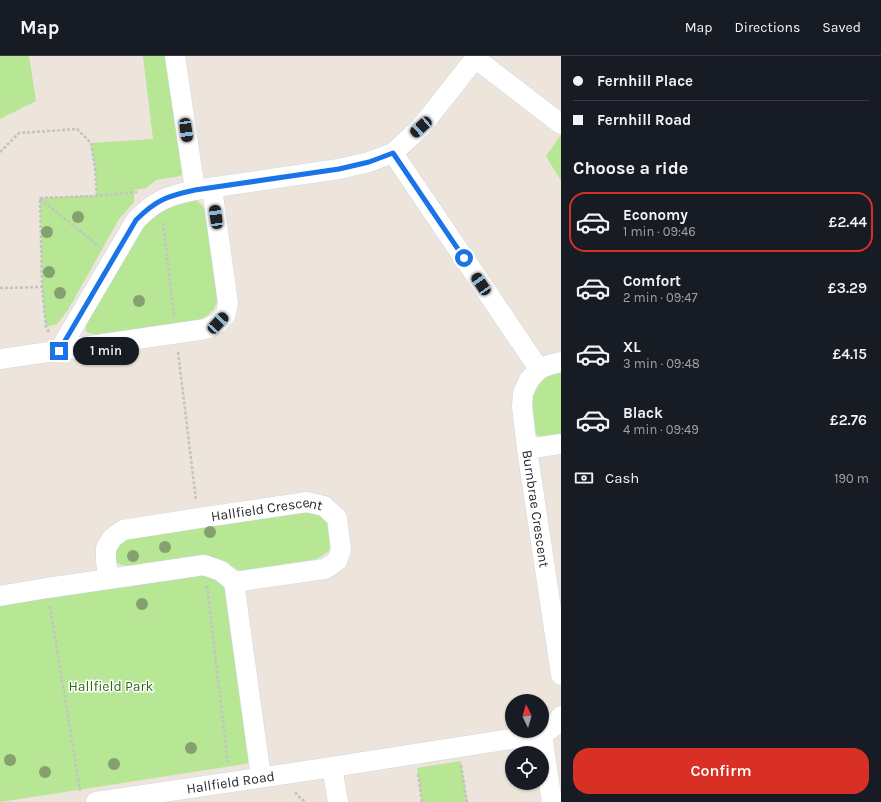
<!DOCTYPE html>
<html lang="en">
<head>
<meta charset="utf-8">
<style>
	:root { --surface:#171b24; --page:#20242c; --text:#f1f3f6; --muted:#9ea1a6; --line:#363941; --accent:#d93025 }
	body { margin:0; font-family:Karla,sans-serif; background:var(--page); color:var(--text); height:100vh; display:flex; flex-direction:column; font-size:15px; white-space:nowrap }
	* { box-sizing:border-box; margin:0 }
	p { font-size:13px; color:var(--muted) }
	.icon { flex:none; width:22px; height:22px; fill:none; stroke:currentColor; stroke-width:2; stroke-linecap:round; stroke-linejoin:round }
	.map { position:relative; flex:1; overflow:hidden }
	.panel { display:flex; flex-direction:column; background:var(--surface); width:320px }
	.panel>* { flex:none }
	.top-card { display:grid; align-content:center; height:88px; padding:0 12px; background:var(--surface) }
	.needle { width:26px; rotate:355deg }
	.fabs { position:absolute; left:505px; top:638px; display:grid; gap:8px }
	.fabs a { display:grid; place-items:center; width:44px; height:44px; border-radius:50%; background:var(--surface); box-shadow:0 1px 3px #0004; font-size:20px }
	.end { position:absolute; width:18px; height:18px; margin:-9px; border:5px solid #1a73e8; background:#fff; box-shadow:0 0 0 2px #fff }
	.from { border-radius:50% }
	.bubble { position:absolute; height:28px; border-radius:14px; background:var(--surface); box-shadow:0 1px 3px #0004; font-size:13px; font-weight:600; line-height:28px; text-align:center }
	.car { position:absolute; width:12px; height:24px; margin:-12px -6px; border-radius:5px; box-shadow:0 0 3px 1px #0007; background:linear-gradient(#222 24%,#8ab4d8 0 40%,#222 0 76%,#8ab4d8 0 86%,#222 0) }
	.top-card b { display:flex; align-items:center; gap:14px; height:38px; font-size:15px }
	.top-card b+b { border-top:1px solid var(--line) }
	.top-card i { width:10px; height:10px; background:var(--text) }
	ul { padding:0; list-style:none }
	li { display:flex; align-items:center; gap:12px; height:60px; margin:0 8px 6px; padding:0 4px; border:2px solid transparent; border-radius:16px }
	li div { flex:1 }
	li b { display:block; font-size:15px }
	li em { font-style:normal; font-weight:600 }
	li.active { border-color:var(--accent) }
	li>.icon { width:36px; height:36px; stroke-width:1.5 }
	h2 { padding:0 12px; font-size:18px; line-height:48px }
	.pay { display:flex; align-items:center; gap:10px; height:44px; padding:0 12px; font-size:15px }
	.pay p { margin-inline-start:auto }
	.action { display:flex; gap:8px; margin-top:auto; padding:8px 12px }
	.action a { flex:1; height:46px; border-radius:16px; background:var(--accent); color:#fff; font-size:16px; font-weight:600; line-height:46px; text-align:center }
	header { display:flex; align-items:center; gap:24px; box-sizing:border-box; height:56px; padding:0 20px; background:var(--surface); border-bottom:1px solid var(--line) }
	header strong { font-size:19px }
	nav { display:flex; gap:22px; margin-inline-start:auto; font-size:14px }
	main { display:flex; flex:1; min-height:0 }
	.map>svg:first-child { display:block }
	.green { fill:#b7e695 }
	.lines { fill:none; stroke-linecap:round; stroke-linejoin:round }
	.minor-casing { stroke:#d0d6e3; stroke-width:21 }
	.path { stroke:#c3c3c3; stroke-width:2.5; stroke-dasharray:3 2; stroke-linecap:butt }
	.minor { stroke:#fff; stroke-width:20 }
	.tree { fill:#84a16f }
	.route { stroke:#1a73e8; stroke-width:5 }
	.labels { text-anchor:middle; stroke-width:3; stroke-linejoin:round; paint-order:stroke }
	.street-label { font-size:14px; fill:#2a2a2a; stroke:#fff }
	.park-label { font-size:14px; fill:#2f6a17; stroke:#fff }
</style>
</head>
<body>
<header>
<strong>Map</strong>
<nav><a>Map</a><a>Directions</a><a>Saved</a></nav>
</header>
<main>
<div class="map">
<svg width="561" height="746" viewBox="0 0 561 746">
	<rect width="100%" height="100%" fill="#ede4db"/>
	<!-- green -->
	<path class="green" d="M0,0H29L36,45L0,63Z
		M143,0H167L186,114L180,120L156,124L146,132L134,134V146L119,163L68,254L57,268L46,271L42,230L40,142L97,139L95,113L91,87L153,83Z
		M561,79V125L546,100Z
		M188,143L197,145L204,151L219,239C215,254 213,257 199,264L96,279L86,276V266L142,170L161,155Z
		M561,315V380L542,381L534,378L530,341L536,329L549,319Z
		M308,453L321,458L331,468L333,482L329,495L317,503L240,515L219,503L200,501L130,511L116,507L114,492L125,481Z
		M205,517L226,532L251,707L0,746V549Z
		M461,705L467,746H422L417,712Z"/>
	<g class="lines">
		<!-- minor casing -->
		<g class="minor-casing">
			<g id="minor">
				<path d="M175,0L195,134"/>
				<path d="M475,2L561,68"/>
				<path d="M393,97L539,313"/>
				<path d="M59,295L136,164C156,144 167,140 195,134L339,113L369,106L393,97L421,71L477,0"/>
				<path d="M0,303L206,273L218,267L226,258L228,247L212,132"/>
				<path id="s1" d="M561,306L549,309L539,313L529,324L523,337L522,350L527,393L561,619"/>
				<path d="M527,393L561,388"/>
				<path id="s2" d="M108,523L106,504V492L112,482L123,474L199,462L307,446L324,450L337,462L341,494L337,505L325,513L234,526"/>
				<path d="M0,540L47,532L204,509L221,515L234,526L261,721"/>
				<path d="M332,711L338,746"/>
				<path id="s3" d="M96,746L332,711L542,678"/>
				<path d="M552,746L542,678C552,673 556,669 561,660"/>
			</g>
		</g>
		<!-- path -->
		<path class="path" d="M0,96L19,77L77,73L91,87L95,113L97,140
			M40,143L99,190
			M163,167L174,259
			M0,232L42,231
			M49,276L46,271L42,231L40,142L97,140L137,136
			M178,296L196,444
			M207,530L228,708
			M50,550L80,735
			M461,709L467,746
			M418,718L422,746
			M296,736V738L304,745V746"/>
		<!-- minor -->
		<use href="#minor" class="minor"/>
	</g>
	<!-- trees -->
	<g class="tree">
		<circle cx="78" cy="161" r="6"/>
		<circle cx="47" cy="176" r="6"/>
		<circle cx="49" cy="216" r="6"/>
		<circle cx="60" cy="237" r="6"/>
		<circle cx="139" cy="245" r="6"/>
		<circle cx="210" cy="476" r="6"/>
		<circle cx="165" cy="491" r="6"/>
		<circle cx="133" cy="500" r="6"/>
		<circle cx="142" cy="548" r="6"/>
		<circle cx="191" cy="692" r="6"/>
		<circle cx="10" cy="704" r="6"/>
		<circle cx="114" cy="708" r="6"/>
		<circle cx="45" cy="716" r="6"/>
	</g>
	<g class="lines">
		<!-- route -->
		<path class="route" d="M59,295L136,164C156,144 167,140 195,134L339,113L369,106L393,97L464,202"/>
	</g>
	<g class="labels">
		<!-- street labels -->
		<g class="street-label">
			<text dy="5" stroke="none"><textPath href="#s1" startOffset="169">Burnbrae Crescent</textPath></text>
			<text dy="5" stroke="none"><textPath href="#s2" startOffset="202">Hallfield Crescent</textPath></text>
			<text dy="5" stroke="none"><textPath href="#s3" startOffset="136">Hallfield Road</textPath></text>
		</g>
		<!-- park labels -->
		<g class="park-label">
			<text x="111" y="635">Hallfield Park</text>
		</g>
	</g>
</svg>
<div class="fabs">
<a><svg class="needle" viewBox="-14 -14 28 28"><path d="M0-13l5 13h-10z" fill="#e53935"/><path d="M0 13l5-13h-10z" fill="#9ea1a6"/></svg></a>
<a><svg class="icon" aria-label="locate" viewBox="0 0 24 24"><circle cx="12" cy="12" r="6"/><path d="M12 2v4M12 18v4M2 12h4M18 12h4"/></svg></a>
</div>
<i class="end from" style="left:464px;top:202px"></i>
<i class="end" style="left:59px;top:295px"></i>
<div class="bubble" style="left:73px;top:281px;width:66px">1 min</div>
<i class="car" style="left:421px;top:71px;rotate:228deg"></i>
<i class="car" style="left:186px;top:74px;rotate:172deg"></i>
<i class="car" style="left:216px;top:161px;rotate:352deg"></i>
<i class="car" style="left:481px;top:228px;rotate:326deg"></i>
<i class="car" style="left:218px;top:267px;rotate:43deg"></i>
</div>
<section class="panel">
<div class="top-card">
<b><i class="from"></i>Fernhill Place</b>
<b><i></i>Fernhill Road</b>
</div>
<h2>Choose a ride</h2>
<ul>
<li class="active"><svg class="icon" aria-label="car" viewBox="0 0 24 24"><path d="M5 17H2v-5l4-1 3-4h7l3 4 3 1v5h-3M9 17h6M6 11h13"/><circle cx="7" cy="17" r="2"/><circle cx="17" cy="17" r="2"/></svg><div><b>Economy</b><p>1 min · 09:46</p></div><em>£2.44</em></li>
<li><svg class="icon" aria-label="car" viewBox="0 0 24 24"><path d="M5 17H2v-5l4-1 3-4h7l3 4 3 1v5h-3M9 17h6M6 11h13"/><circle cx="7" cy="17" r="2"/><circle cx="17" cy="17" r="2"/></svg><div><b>Comfort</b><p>2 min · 09:47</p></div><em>£3.29</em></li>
<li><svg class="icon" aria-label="car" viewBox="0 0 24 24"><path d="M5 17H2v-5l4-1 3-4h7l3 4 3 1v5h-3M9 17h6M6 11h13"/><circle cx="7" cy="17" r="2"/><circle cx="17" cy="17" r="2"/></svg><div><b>XL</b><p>3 min · 09:48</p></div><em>£4.15</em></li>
<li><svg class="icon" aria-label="car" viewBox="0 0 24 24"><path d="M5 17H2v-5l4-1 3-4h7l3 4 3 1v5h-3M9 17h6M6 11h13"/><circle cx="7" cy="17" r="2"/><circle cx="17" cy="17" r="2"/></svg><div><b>Black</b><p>4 min · 09:49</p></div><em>£2.76</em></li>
</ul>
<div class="pay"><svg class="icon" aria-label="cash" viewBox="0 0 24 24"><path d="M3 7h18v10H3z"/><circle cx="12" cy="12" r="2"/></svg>Cash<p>190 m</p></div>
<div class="action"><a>Confirm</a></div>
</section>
</main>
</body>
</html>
